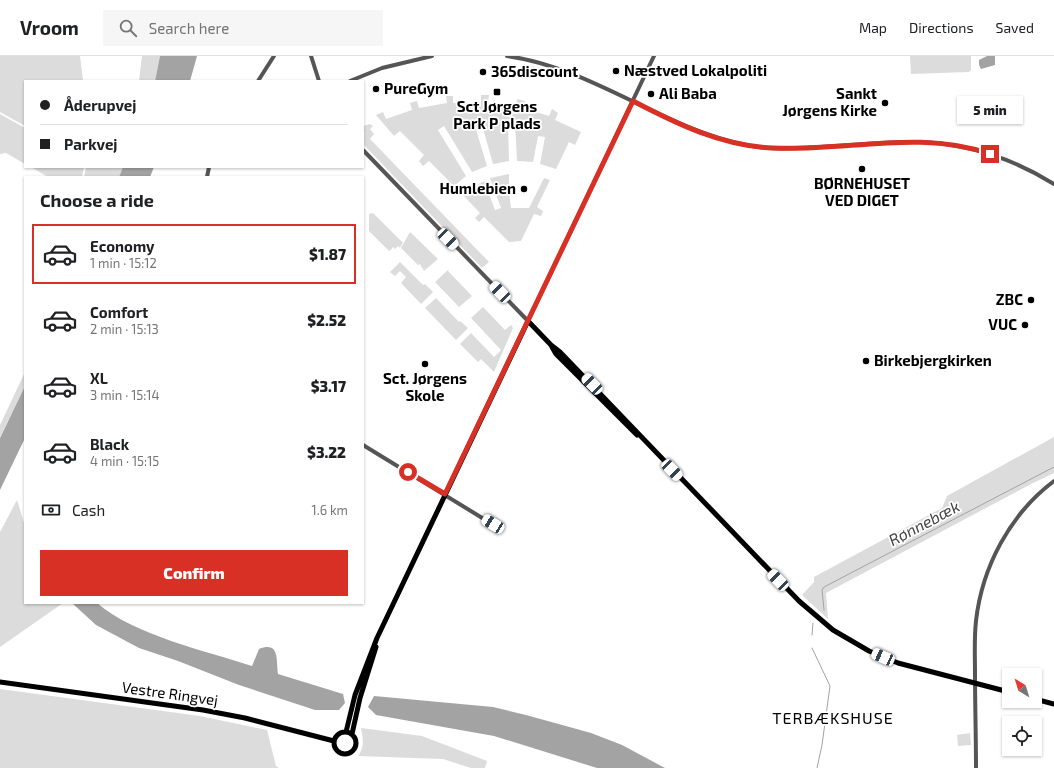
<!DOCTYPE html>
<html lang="en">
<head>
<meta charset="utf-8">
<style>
	:root { --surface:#fff; --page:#f6f6f6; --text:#202124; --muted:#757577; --line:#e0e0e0; --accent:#d93025 }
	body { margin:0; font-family:"Exo 2",sans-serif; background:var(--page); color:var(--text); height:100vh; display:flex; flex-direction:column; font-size:15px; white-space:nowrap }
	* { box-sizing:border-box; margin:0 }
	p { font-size:13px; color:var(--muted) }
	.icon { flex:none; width:22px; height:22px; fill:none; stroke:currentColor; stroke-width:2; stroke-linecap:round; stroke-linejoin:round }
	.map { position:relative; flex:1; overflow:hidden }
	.panel { position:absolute; left:24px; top:120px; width:340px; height:428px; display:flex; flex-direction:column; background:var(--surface); border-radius:0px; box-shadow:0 1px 3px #0004 }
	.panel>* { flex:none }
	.banner { position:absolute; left:24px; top:24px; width:340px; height:88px; border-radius:0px; box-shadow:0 1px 3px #0004; display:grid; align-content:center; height:88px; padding:0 16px; background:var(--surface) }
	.needle { width:26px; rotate:322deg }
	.controls { position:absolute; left:1002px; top:612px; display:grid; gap:8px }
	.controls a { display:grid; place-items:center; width:40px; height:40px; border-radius:0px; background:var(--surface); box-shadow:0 1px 3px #0004; font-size:20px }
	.end { position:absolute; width:18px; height:18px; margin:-9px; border:5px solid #d93025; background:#fff; box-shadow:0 0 0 2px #fff }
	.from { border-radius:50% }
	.bubble { position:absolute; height:28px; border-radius:0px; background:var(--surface); box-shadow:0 1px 3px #0004; font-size:13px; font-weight:800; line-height:28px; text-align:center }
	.car { position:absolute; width:12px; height:24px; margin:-12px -6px; border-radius:5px; box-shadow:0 0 3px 1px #0007; background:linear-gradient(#fff 24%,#345 0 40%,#fff 0 76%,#345 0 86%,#fff 0) }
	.banner b { display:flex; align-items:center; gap:14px; height:38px; font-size:15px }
	.banner b+b { border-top:1px solid var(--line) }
	.banner i { width:10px; height:10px; background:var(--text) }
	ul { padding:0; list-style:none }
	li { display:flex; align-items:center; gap:12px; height:60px; margin:0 8px 6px; padding:0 8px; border:2px solid transparent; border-radius:0px }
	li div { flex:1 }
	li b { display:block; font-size:15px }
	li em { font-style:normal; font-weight:800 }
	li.active { border-color:var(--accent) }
	li>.icon { width:36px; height:36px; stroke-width:1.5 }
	h2 { padding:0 16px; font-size:18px; line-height:48px }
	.pay { display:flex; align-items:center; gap:10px; height:44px; padding:0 16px; font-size:15px }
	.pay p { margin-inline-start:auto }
	.action { display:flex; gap:8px; margin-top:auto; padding:8px 16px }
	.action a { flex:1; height:46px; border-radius:0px; background:var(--accent); color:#fff; font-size:16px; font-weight:800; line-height:46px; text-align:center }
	header { display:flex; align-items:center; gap:24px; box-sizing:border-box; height:56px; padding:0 20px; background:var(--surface); border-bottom:1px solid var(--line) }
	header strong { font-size:19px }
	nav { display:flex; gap:22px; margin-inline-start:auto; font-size:14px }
	.search { width:280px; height:36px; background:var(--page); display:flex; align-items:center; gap:10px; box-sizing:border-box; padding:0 14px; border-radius:0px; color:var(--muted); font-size:15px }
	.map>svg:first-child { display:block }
	.green { fill:#dcdcdc }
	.water { fill:#a3a3a3 }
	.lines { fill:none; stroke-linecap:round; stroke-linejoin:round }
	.stream { stroke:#a3a3a3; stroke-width:1 }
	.tertiary { stroke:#555; stroke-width:4 }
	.primary { stroke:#000; stroke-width:5 }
	.route { stroke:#d93025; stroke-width:5 }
	.poi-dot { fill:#000; stroke:#fff; stroke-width:1.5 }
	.labels { text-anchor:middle; stroke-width:3.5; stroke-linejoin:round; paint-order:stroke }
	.poi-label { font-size:15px; font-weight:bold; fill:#000; stroke:#fff; text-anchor:start }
	.street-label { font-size:15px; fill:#000; stroke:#fff }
	.water-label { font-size:16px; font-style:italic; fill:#444; stroke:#fff }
	.neighbourhood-label { font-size:16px; letter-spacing:1px; fill:#000; stroke:#fff }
</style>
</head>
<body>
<header>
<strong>Vroom</strong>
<div class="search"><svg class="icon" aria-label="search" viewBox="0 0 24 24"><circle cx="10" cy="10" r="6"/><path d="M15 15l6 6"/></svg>Search here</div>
<nav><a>Map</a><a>Directions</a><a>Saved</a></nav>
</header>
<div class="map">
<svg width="1054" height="712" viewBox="0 0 1054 712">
	<rect width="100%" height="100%" fill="#fff"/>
	<!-- green -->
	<path class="green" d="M0,0H80L83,25H25V70L0,56Z
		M142,0H160L155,25H139Z
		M910,0H971V14L969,16L911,18Z
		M481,39H489L488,47L516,51L517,43L525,45L523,52L549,60L552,53L558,57L555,64L581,76L575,89L569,86L556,113L540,108L545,81L538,80L533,106L517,105L515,67L508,68L509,105L493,108L482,69L475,70L487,110L472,116L444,70L438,74L466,120L454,130L429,105L423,110L419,105L424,99L400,75L394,80L376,59L383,56L386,63L412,54L410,47L417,45L419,52L447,47L446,40H453V47H481Z
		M0,58L25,72V108L6,97L0,98Z
		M370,68L373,70L370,73L374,78L370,83L489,206L482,212L363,88V79L365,78L363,76V70Z
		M31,111H84L82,121H48Z
		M86,111H123L119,121H84Z
		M509,118V135L511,152H529L544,122L550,124L537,151L543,155L541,160L534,158L521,185L509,186L484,161L479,166L475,162L480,157L462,138L484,125L495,154L501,152L490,122Z
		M373,157L401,185L403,186L400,192L398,190L395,193L393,191L390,195L388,194L369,175V158Z
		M410,176L438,203L424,215L420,208L418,209L401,192Z
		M400,206L423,229L425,228L433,236L421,248L401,227L406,221L400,215L395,220L390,216Z
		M449,213L448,215L472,240L459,251L435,226Z
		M436,242L459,266L460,265L468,272L456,284L425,252Z
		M483,251L505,274L511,269L513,272L494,316L481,303L478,306L460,288L471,277L494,301L501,294L471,262Z
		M25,316V330L0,381V369Z
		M1054,381V417L1033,427L826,537L828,563L802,539L814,526V521L942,452L947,440Z
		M17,444L25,470V547H63L0,591V476Z
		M0,633L200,660L267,674L276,710L279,712H0Z
		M361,672L422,680L487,705L485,712H471L443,703L358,700C365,691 363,683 361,672Z
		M970,677L971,689L958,690L957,679Z"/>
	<!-- water -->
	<path class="water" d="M160,0H197L190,25H155Z
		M987,0H995V9L981,13L979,9V4Z
		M123,111H154L150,121H119Z
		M25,330V382L0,434V382Z
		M72,547H97C134,579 206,595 252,610L259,593C280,585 276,604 278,618L343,638L345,647L339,654H315L239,629L178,605L139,592L96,569Z
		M374,640L493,651L526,659L591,677L622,689L665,712H597L494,680L376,659L368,651Z"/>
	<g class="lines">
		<!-- stream -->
		<path class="stream" d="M824,554L822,534L824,531L1054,411
			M812,579L813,567
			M812,592L830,630L822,689L817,712"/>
		<!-- tertiary -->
		<path class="tertiary" d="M311,0L319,25
			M507,0C593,12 662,72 746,89C775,95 804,92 833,90C861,89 890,85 917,86C967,87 1012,102 1054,128
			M258,25L274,0
			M350,25L382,12L432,0
			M363,94L528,265L654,0
			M207,121L209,111
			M363,389L497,471
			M976,712C976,680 975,649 975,617C975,600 974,583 976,565C982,511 1010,458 1054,425"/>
		<!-- primary -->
		<path class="primary" d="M552,291L556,298L637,379
			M0,626L203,654L245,662L334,685
			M1035,643L1054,648
			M334 687a11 11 0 1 1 22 0a11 11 0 1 1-22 0Z
			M346,676L355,639L377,582L528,265L551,289L560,296L799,545L833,574L869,595L898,607L1009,636
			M352,678L360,642L376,591"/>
	</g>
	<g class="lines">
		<!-- route -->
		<path class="route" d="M408,416L445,438L633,45C677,68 722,90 773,92C845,96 919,73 990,98"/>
	</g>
	<!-- markers -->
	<g class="poi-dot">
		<circle cx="616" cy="15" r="4"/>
		<circle cx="483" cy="16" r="4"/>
		<circle cx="376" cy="33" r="4"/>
		<rect x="493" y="32" width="8" height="8" rx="2"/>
		<circle cx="651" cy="38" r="4"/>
		<circle cx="885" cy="47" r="4"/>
		<circle cx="862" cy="113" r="4"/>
		<circle cx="524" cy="133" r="4"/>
		<circle cx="1031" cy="244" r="4"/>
		<circle cx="1025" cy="269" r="4"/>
		<circle cx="866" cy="305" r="4"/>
		<circle cx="425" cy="308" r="4"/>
	</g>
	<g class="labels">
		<!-- poi labels -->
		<g class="poi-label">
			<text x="624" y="20">Næstved Lokalpoliti</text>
			<text x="491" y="21">365discount</text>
			<text x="384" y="38">PureGym</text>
			<text x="659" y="43">Ali Baba</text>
			<text x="877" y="43" text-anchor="end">Sankt<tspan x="877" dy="17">Jørgens Kirke</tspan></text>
			<text x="497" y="56" text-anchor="middle">Sct Jørgens<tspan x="497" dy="17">Park P plads</tspan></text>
			<text x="862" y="133" text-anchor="middle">BØRNEHUSET<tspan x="862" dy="17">VED DIGET</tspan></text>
			<text x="516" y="138" text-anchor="end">Humlebien</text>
			<text x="1023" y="249" text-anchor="end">ZBC</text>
			<text x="1017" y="274" text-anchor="end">VUC</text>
			<text x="874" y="310">Birkebjergkirken</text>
			<text x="425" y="328" text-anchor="middle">Sct. Jørgens<tspan x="425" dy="17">Skole</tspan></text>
		</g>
		<!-- street labels -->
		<g class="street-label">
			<text transform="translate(170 638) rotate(8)" y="5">Vestre Ringvej</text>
		</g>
		<!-- water labels -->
		<g class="water-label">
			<text transform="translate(924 467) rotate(-28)" y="6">Rønnebæk</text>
		</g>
		<!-- neighbourhood labels -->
		<g class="neighbourhood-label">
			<text x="833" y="668">TERBÆKSHUSE</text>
		</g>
	</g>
</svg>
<div class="controls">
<a><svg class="needle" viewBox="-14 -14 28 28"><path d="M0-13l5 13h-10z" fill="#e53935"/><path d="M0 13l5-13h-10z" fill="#757577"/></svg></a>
<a><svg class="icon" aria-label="locate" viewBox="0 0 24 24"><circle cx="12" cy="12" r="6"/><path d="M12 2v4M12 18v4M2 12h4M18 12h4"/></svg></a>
</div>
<i class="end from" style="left:408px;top:416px"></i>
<i class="end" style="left:990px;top:98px"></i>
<div class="bubble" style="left:957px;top:40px;width:66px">5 min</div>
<i class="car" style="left:448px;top:183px;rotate:136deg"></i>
<i class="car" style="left:500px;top:236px;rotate:316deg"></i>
<i class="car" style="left:592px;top:328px;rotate:316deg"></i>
<i class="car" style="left:672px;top:414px;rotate:136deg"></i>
<i class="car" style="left:493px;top:468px;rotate:302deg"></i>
<i class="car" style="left:778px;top:524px;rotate:316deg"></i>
<i class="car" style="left:883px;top:601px;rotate:294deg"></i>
<div class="banner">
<b><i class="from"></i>Åderupvej</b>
<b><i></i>Parkvej</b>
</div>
<section class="panel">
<h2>Choose a ride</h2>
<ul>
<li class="active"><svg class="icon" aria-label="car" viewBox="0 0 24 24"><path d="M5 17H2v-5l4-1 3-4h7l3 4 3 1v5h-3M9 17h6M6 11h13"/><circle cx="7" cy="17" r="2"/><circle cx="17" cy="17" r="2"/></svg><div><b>Economy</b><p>1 min · 15:12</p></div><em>$1.87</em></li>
<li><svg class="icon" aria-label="car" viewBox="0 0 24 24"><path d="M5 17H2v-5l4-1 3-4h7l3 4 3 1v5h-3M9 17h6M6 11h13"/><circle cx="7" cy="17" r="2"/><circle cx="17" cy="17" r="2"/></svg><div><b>Comfort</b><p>2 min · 15:13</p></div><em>$2.52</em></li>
<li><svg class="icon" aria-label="car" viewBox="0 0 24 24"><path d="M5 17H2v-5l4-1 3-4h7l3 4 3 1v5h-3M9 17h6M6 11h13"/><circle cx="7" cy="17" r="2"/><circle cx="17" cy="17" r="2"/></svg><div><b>XL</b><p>3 min · 15:14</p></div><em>$3.17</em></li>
<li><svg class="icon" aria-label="car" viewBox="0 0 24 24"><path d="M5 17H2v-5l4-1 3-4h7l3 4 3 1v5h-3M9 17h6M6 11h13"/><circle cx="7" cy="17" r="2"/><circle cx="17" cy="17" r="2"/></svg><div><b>Black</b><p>4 min · 15:15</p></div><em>$3.22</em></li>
</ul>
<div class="pay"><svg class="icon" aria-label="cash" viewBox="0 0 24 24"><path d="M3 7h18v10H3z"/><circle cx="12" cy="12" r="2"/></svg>Cash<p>1.6 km</p></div>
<div class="action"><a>Confirm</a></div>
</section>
</div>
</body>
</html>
